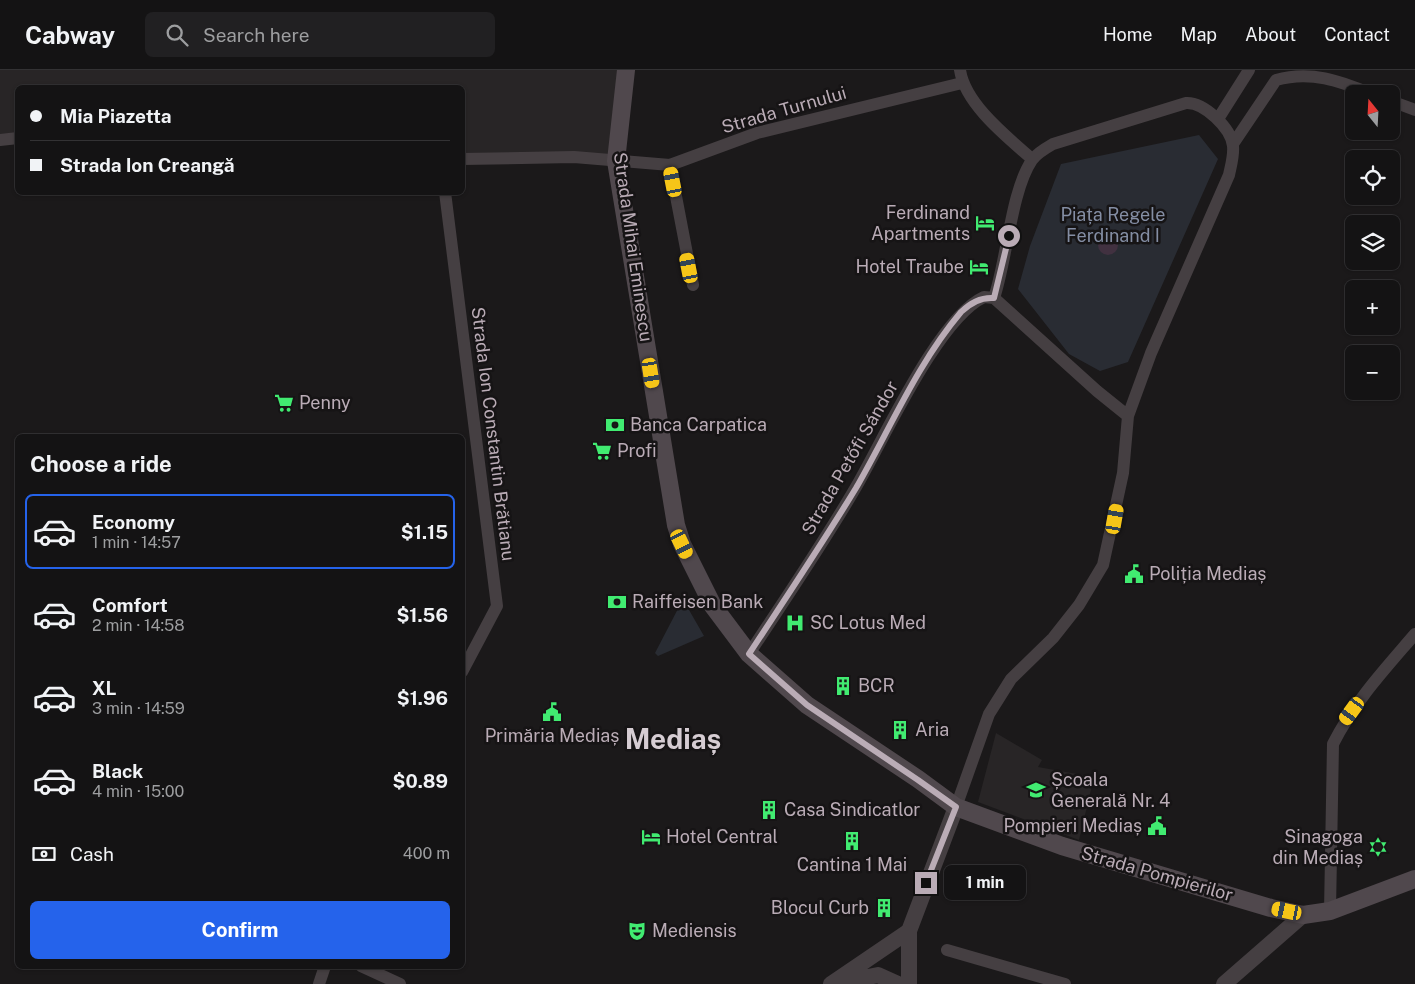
<!DOCTYPE html>
<html lang="en">
<head>
<meta charset="utf-8">
<style>
	:root { --surface:#141314; --page:#212022; --text:#f1f3f6; --muted:#9d9ea0; --line:#333234; --accent:#2563eb }
	body { margin:0; font-family:"Public Sans",sans-serif; background:var(--page); color:var(--text); height:100vh; display:flex; flex-direction:column; font-size:19px; white-space:nowrap }
	* { box-sizing:border-box; margin:0 }
	p { font-size:16px; color:var(--muted) }
	.icon { flex:none; width:28px; height:28px; fill:none; stroke:currentColor; stroke-width:2; stroke-linecap:round; stroke-linejoin:round }
	.map { position:relative; flex:1; overflow:hidden }
	.drawer { position:absolute; left:15px; top:364px; width:450px; height:535px; display:flex; flex-direction:column; background:var(--surface); border-radius:8px; box-shadow:0 1px 4px #0004,0 0 0 1px var(--line) }
	.drawer>* { flex:none }
	.hud { position:absolute; left:15px; top:15px; width:450px; height:110px; border-radius:8px; box-shadow:0 1px 4px #0004,0 0 0 1px var(--line); display:grid; align-content:center; height:110px; padding:0 15px; background:var(--surface) }
	.needle { width:32px; rotate:342deg }
	.fabs { position:absolute; left:1345px; top:15px; display:grid; gap:10px }
	.fabs a { display:grid; place-items:center; width:55px; height:55px; border-radius:8px; background:var(--surface); box-shadow:0 1px 4px #0004,0 0 0 1px var(--line); font-size:25px }
	.end { position:absolute; width:22px; height:22px; margin:-11px; border:6px solid #baacb6; background:#111; box-shadow:0 0 0 2px #111 }
	.from { border-radius:50% }
	.bubble { position:absolute; height:35px; border-radius:8px; background:var(--surface); box-shadow:0 1px 4px #0004,0 0 0 1px var(--line); font-size:16px; font-weight:700; line-height:35px; text-align:center }
	.car { position:absolute; width:15px; height:30px; margin:-15px -8px; border-radius:6px; box-shadow:0 0 4px 1px #0007; background:linear-gradient(#f5c518 24%,#345 0 40%,#f5c518 0 76%,#345 0 86%,#f5c518 0) }
	.hud b { display:flex; align-items:center; gap:18px; height:48px; font-size:19px }
	.hud b+b { border-top:1px solid var(--line) }
	.hud i { width:12px; height:12px; background:var(--text) }
	ul { padding:0; list-style:none }
	li { display:flex; align-items:center; gap:15px; height:75px; margin:0 10px 8px; padding:0 5px; border:2px solid transparent; border-radius:8px }
	li div { flex:1 }
	li b { display:block; font-size:19px }
	li em { font-style:normal; font-weight:700 }
	li.selected { border-color:var(--accent) }
	li>.icon { width:45px; height:45px; stroke-width:1.5 }
	h2 { padding:0 15px; font-size:22px; line-height:60px }
	.pay { display:flex; align-items:center; gap:12px; height:55px; padding:0 15px; font-size:19px }
	.pay p { margin-inline-start:auto }
	.button { display:flex; gap:10px; margin-top:auto; padding:10px 15px }
	.button a { flex:1; height:58px; border-radius:8px; background:var(--accent); color:#fff; font-size:20px; font-weight:700; line-height:58px; text-align:center }
	header { display:flex; align-items:center; gap:30px; box-sizing:border-box; height:70px; padding:0 25px; background:var(--surface); border-bottom:1px solid var(--line) }
	header strong { font-size:24px }
	nav { display:flex; gap:28px; margin-inline-start:auto; font-size:18px }
	.search { width:350px; height:45px; background:var(--page); display:flex; align-items:center; gap:12px; box-sizing:border-box; padding:0 18px; border-radius:8px; color:var(--muted); font-size:19px }
	.map>svg:first-child { display:block }
	.built { fill:#282526 }
	.green { fill:#292c33 }
	.water { fill:#413140 }
	.lines { fill:none; stroke-linecap:round; stroke-linejoin:round }
	.minor { stroke:#453f42; stroke-width:12 }
	.tertiary { stroke:#453f42; stroke-width:16 }
	.secondary { stroke:#50484d; stroke-width:18 }
	.route { stroke:#baacb6; stroke-width:6 }
	.labels { text-anchor:middle; stroke-width:5; stroke-linejoin:round; paint-order:stroke }
	.street-label { font-size:18px; fill:#baacb6; stroke:#161415 }
	.poi-label { font-size:18px; fill:#baacb6; stroke:#161415; text-anchor:start }
	.park-label { font-size:18px; fill:#848ea4; stroke:#161415 }
	.town-label { font-size:28px; font-weight:bold; fill:#d6cdd3; stroke:#161415 }
</style>
</head>
<body>
<header>
<strong>Cabway</strong>
<div class="search"><svg class="icon" aria-label="search" viewBox="0 0 24 24"><circle cx="10" cy="10" r="6"/><path d="M15 15l6 6"/></svg>Search here</div>
<nav><a>Home</a><a>Map</a><a>About</a><a>Contact</a></nav>
</header>
<div class="map">
<svg width="1415" height="914" viewBox="0 0 1415 914">
	<rect width="100%" height="100%" fill="#1b191a"/>
	<!-- built -->
	<path class="built" d="M0,0H631L616,91L463,89L462,18H18L17,69L0,70Z
		M996,663L1042,690L1038,697L1094,707L1079,770L978,732Z"/>
	<!-- green -->
	<path class="green" d="M1199,65L1218,89L1128,292L1100,301L1069,284L1018,219L1030,176L1061,94Z
		M681,533H685L704,566L658,586L655,583Z"/>
	<!-- water -->
	<path class="water" d="M1098 175a10 10 0 1 1 20 0a10 10 0 1 1-20 0Z"/>
	<g class="lines">
		<!-- minor -->
		<path class="minor" d="M960,0C965,34 1007,67 1032,89
			M1391,31L1415,40
			M1218,49L1249,0
			M0,70L18,68
			M1233,74L1276,10C1311,0 1339,11 1372,24
			M462,89L574,87L670,95L757,63L962,13
			M670,95L693,215
			M445,122L497,536L462,602
			M994,228L1097,321L1128,346
			M749,584C785,529 823,474 856,417C883,371 938,248 984,227L994,228
			M956,737L989,644L1011,609L1053,568L1079,535L1103,495L1123,403L1128,346L1151,283L1229,105C1231,95 1234,86 1233,76C1231,58 1204,32 1186,33L1053,74C1046,78 1037,83 1032,90C1011,121 1007,190 994,228
			M1330,841L1333,674C1354,632 1385,599 1415,564
			M947,880L1065,914
			M361,896L400,914
			M319,914L325,896"/>
		<!-- tertiary -->
		<path class="tertiary" d="M843,912L878,905L898,914
			M831,914L909,861
			M909,914V861L956,737
			M1224,914L1303,845"/>
		<!-- secondary -->
		<path class="secondary" d="M626,0L616,91L676,455L682,474L713,536L749,584L807,635L918,709L956,737L1062,776L1271,838L1303,845L1330,841L1415,809"/>
	</g>
	<g class="lines">
		<!-- route -->
		<path class="route" d="M926,813L956,737L918,710L807,635L749,584C785,529 822,474 856,418C890,359 917,294 961,242C971,232 981,227 994,228L1009,166"/>
	</g>
	<!-- icons -->
	<defs>
		<g id="hotel-bare" transform="scale(1.5)"><path d="M-6-4.5h1.5V1H6V5H4.5V3h-9V5H-6ZM-4 0a1.8 1.8 0 1 1 3.6 0ZM.5 0V-2.5h3Q6-2.5 6 0Z" fill="#41eb71" stroke="#161415" stroke-width="2.5" paint-order="stroke"/></g>
		<g id="supermarket-bare" transform="scale(1.5)"><path d="M-6-5.5h2.5l.6 2H6L4.5 2H-2.5L-4.4-4H-6ZM-1.5 3.2a1.3 1.3 0 1 0 .1 0ZM3 3.2a1.3 1.3 0 1 0 .1 0Z" fill="#41eb71" stroke="#161415" stroke-width="2.5" paint-order="stroke"/></g>
		<g id="bank-bare" transform="scale(1.5)"><path d="M-6-4H6V4H-6ZM0-2.3a2.3 2.3 0 1 0 0 4.6a2.3 2.3 0 1 0 0-4.6Z" fill="#41eb71" stroke="#161415" stroke-width="2.5" paint-order="stroke"/></g>
		<g id="civic-bare" transform="scale(1.5)"><path d="M-.6-6.5H3V-4.5H.6V-3L4-1V1h2V6H-6V1h2V-1L-.6-3ZM-1.2 2.5V6h2.4V2.5Z" fill="#41eb71" stroke="#161415" stroke-width="2.5" paint-order="stroke"/></g>
		<g id="hospital-bare" transform="scale(1.5)"><path d="M-5-5h3v3.5h4V-5h3V5h-3V1.5h-4V5h-3Z" fill="#41eb71" stroke="#161415" stroke-width="2.5" paint-order="stroke"/></g>
		<g id="building-bare" transform="scale(1.5)"><path d="M-4-6H4V6H1V3H-1V6H-4ZM-2.5-4.3h1.7v1.8h-1.7ZM.8-4.3h1.7v1.8H.8ZM-2.5-1h1.7V.8h-1.7ZM.8-1h1.7V.8H.8Z" fill="#41eb71" stroke="#161415" stroke-width="2.5" paint-order="stroke"/></g>
		<g id="school-bare" transform="scale(1.5)"><path d="M0-5L7-2L0 1L-7-2ZM-4 1L0 2.5L4 1V4Q0 6-4 4Z" fill="#41eb71" stroke="#161415" stroke-width="2.5" paint-order="stroke"/></g>
		<g id="synagogue-bare" transform="scale(1.5)"><path d="M0-6.5L5.6 3.2H-5.6ZM0 6.5L5.6-3.2H-5.6Z" fill="#41eb71" stroke="#161415" stroke-width="2.5" paint-order="stroke"/></g>
		<g id="theatre-bare" transform="scale(1.5)"><path d="M-5-5.5Q0-4 5-5.5V0Q5 5 0 6Q-5 5-5 0ZM-3.3-2.5H-1v1.5H-3.3ZM1-2.5H3.3v1.5H1ZM-2.8 1Q0 5.5 2.8 1Z" fill="#41eb71" stroke="#161415" stroke-width="2.5" paint-order="stroke"/></g>
	</defs>
	<g fill-rule="evenodd">
		<use href="#hotel-bare" x="985" y="153"/>
		<use href="#hotel-bare" x="979" y="197"/>
		<use href="#supermarket-bare" x="284" y="333"/>
		<use href="#bank-bare" x="615" y="355"/>
		<use href="#supermarket-bare" x="602" y="381"/>
		<use href="#civic-bare" x="1134" y="504"/>
		<use href="#bank-bare" x="617" y="532"/>
		<use href="#hospital-bare" x="795" y="553"/>
		<use href="#building-bare" x="843" y="616"/>
		<use href="#civic-bare" x="552" y="642"/>
		<use href="#building-bare" x="900" y="660"/>
		<use href="#school-bare" x="1036" y="720"/>
		<use href="#building-bare" x="769" y="740"/>
		<use href="#civic-bare" x="1157" y="756"/>
		<use href="#hotel-bare" x="651" y="767"/>
		<use href="#building-bare" x="852" y="771"/>
		<use href="#synagogue-bare" x="1378" y="777"/>
		<use href="#building-bare" x="884" y="838"/>
		<use href="#theatre-bare" x="637" y="861"/>
	</g>
	<g class="labels">
		<!-- street labels -->
		<g class="street-label">
			<text transform="translate(784 40) rotate(-16)" y="6">Strada Turnului</text>
			<text transform="translate(633 177) rotate(82)" y="6">Strada Mihai Eminescu</text>
			<text transform="translate(493 364) rotate(83)" y="6">Strada Ion Constantin Brătianu</text>
			<text transform="translate(850 388) rotate(-60)" y="6">Strada Petőfi Sándor</text>
			<text transform="translate(1157 804) rotate(16)" y="6">Strada Pompierilor</text>
		</g>
		<!-- poi labels -->
		<g class="poi-label">
			<text x="970" y="149" text-anchor="end">Ferdinand<tspan x="970" dy="21">Apartments</tspan></text>
			<text x="964" y="203" text-anchor="end">Hotel Traube</text>
			<text x="299" y="339">Penny</text>
			<text x="630" y="361">Banca Carpatica</text>
			<text x="617" y="387">Profi</text>
			<text x="1149" y="510">Poliția Mediaș</text>
			<text x="632" y="538">Raiffeisen Bank</text>
			<text x="810" y="559">SC Lotus Med</text>
			<text x="858" y="622">BCR</text>
			<text x="915" y="666">Aria</text>
			<text x="552" y="672" text-anchor="middle">Primăria Mediaș</text>
			<text x="1051" y="716">Școala<tspan x="1051" dy="21">Generală Nr. 4</tspan></text>
			<text x="784" y="746">Casa Sindicatlor</text>
			<text x="1142" y="762" text-anchor="end">Pompieri Mediaș</text>
			<text x="666" y="773">Hotel Central</text>
			<text x="1363" y="773" text-anchor="end">Sinagoga<tspan x="1363" dy="21">din Mediaș</tspan></text>
			<text x="852" y="801" text-anchor="middle">Cantina 1 Mai</text>
			<text x="869" y="844" text-anchor="end">Blocul Curb</text>
			<text x="652" y="867">Mediensis</text>
		</g>
		<!-- park labels -->
		<g class="park-label">
			<text x="1113" y="151">Piața Regele<tspan x="1113" dy="21">Ferdinand I</tspan></text>
		</g>
		<!-- town labels -->
		<g class="town-label">
			<text x="673" y="679">Mediaș</text>
		</g>
	</g>
</svg>
<div class="fabs">
<a><svg class="needle" viewBox="-14 -14 28 28"><path d="M0-13l5 13h-10z" fill="#e53935"/><path d="M0 13l5-13h-10z" fill="#9d9ea0"/></svg></a>
<a><svg class="icon" aria-label="locate" viewBox="0 0 24 24"><circle cx="12" cy="12" r="6"/><path d="M12 2v4M12 18v4M2 12h4M18 12h4"/></svg></a>
<a><svg class="icon" aria-label="layers" viewBox="0 0 24 24"><path d="M12 4l9 5-9 5-9-5zM3 14l9 5 9-5"/></svg></a>
<a>+</a>
<a>−</a>
</div>
<i class="end from" style="left:1009px;top:166px"></i>
<i class="end" style="left:926px;top:813px"></i>
<div class="bubble" style="left:944px;top:795px;width:82px">1 min</div>
<i class="car" style="left:673px;top:112px;rotate:349deg"></i>
<i class="car" style="left:689px;top:198px;rotate:349deg"></i>
<i class="car" style="left:651px;top:303px;rotate:171deg"></i>
<i class="car" style="left:1115px;top:449px;rotate:10deg"></i>
<i class="car" style="left:682px;top:474px;rotate:154deg"></i>
<i class="car" style="left:1352px;top:641px;rotate:216deg"></i>
<i class="car" style="left:1287px;top:841px;rotate:282deg"></i>
<div class="hud">
<b><i class="from"></i>Mia Piazetta</b>
<b><i></i>Strada Ion Creangă</b>
</div>
<section class="drawer">
<h2>Choose a ride</h2>
<ul>
<li class="selected"><svg class="icon" aria-label="car" viewBox="0 0 24 24"><path d="M5 17H2v-5l4-1 3-4h7l3 4 3 1v5h-3M9 17h6M6 11h13"/><circle cx="7" cy="17" r="2"/><circle cx="17" cy="17" r="2"/></svg><div><b>Economy</b><p>1 min · 14:57</p></div><em>$1.15</em></li>
<li><svg class="icon" aria-label="car" viewBox="0 0 24 24"><path d="M5 17H2v-5l4-1 3-4h7l3 4 3 1v5h-3M9 17h6M6 11h13"/><circle cx="7" cy="17" r="2"/><circle cx="17" cy="17" r="2"/></svg><div><b>Comfort</b><p>2 min · 14:58</p></div><em>$1.56</em></li>
<li><svg class="icon" aria-label="car" viewBox="0 0 24 24"><path d="M5 17H2v-5l4-1 3-4h7l3 4 3 1v5h-3M9 17h6M6 11h13"/><circle cx="7" cy="17" r="2"/><circle cx="17" cy="17" r="2"/></svg><div><b>XL</b><p>3 min · 14:59</p></div><em>$1.96</em></li>
<li><svg class="icon" aria-label="car" viewBox="0 0 24 24"><path d="M5 17H2v-5l4-1 3-4h7l3 4 3 1v5h-3M9 17h6M6 11h13"/><circle cx="7" cy="17" r="2"/><circle cx="17" cy="17" r="2"/></svg><div><b>Black</b><p>4 min · 15:00</p></div><em>$0.89</em></li>
</ul>
<div class="pay"><svg class="icon" aria-label="cash" viewBox="0 0 24 24"><path d="M3 7h18v10H3z"/><circle cx="12" cy="12" r="2"/></svg>Cash<p>400 m</p></div>
<div class="button"><a>Confirm</a></div>
</section>
</div>
</body>
</html>
